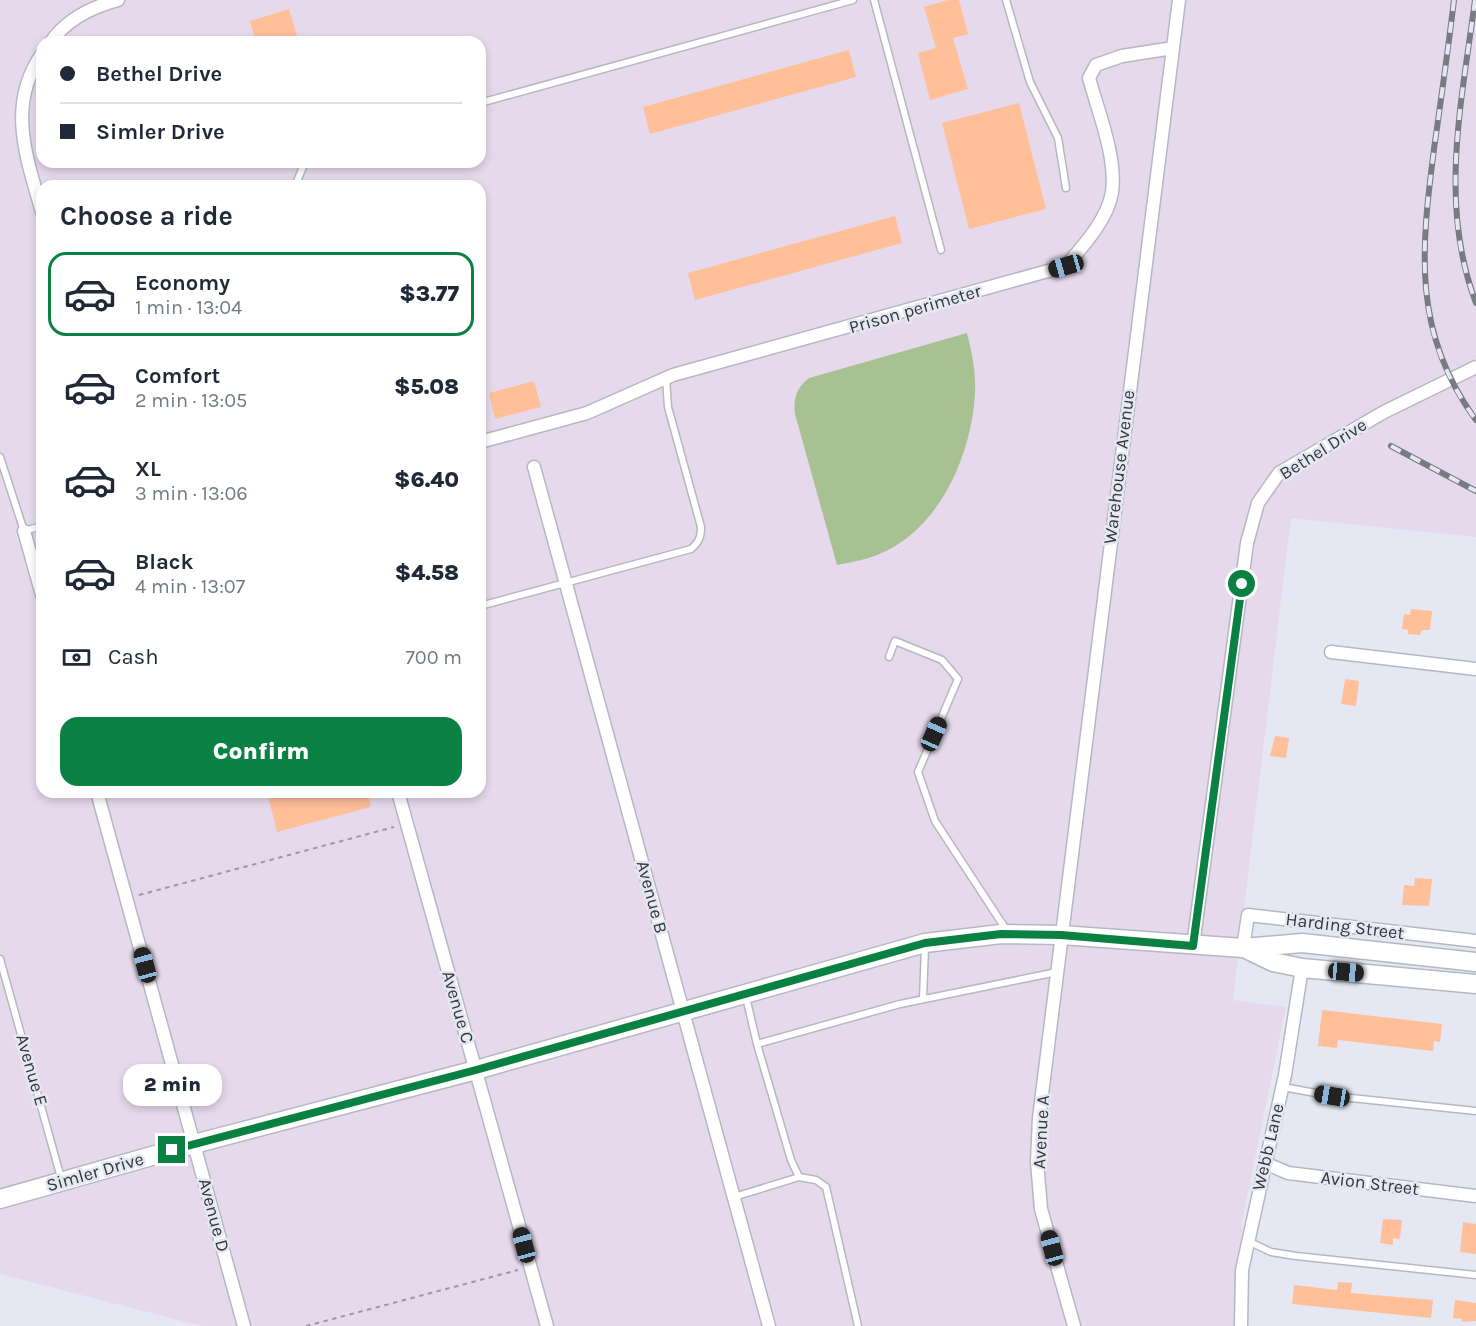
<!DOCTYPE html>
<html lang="en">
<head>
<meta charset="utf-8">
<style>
	:root { --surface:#fff; --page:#f2f2f3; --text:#1f2937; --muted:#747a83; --line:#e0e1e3; --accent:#0b8043 }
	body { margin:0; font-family:Karla,sans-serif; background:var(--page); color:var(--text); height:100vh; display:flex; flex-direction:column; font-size:22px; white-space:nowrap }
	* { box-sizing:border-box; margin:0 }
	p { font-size:20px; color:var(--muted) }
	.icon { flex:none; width:33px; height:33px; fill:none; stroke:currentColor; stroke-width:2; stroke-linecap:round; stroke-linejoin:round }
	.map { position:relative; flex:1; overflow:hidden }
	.panel { position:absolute; left:36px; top:180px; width:450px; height:618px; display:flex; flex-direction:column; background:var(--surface); border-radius:18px; box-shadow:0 3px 9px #0003 }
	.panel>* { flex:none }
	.guide { position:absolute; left:36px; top:36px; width:450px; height:132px; border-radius:18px; box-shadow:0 3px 9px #0003; display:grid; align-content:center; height:132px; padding:0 24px; background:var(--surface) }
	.end { position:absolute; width:27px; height:27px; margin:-14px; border:8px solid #0b8043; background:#fff; box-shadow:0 0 0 3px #fff }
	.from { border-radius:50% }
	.bubble { position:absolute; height:42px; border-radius:18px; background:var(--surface); box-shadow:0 3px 9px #0003; font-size:20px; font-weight:800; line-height:42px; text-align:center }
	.car { position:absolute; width:18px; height:36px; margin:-18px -9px; border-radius:8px; box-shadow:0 0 4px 2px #0007; background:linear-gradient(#222 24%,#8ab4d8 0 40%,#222 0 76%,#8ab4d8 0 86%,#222 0) }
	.guide b { display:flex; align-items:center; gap:21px; height:57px; font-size:22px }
	.guide b+b { border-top:2px solid var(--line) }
	.guide i { width:15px; height:15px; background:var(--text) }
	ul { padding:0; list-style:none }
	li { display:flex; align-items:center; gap:18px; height:84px; margin:0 12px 9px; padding:0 12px; border:3px solid transparent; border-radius:18px }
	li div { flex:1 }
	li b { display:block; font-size:22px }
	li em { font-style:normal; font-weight:800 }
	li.current { border-color:var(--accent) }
	li>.icon { width:54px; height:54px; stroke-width:1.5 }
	h2 { padding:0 24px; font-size:27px; line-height:72px }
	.pay { display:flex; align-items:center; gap:15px; height:66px; padding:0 24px; font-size:22px }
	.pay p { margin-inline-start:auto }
	.primary-button { display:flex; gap:12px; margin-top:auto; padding:12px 24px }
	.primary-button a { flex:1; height:69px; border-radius:18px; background:var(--accent); color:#fff; font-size:24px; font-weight:800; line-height:69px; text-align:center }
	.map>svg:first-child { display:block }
	.industrial { fill:#e7d9ec; fill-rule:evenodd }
	.green { fill:#a7c192 }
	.building { fill:#febf99 }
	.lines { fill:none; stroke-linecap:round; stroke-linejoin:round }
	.lane-casing { stroke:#b5b8c2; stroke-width:9 }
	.street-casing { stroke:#b5b8c2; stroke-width:15 }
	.secondary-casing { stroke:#b5b8c2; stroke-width:21 }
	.path { stroke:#999ba3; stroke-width:2; stroke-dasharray:4.5 4.5; stroke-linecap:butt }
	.lane { stroke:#fff; stroke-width:6 }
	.street { stroke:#fff; stroke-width:12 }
	.secondary { stroke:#fff; stroke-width:18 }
	.rail-casing { stroke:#787b81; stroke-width:6 }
	.rail { stroke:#e5e8f3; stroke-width:4; stroke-dasharray:11; stroke-linecap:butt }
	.route { stroke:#0b8043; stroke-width:8 }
	.labels { text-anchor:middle; stroke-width:5; stroke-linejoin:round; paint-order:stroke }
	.street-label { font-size:18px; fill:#35373b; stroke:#e5e8f3 }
</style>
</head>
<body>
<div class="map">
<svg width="1476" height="1326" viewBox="0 0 1476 1326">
	<rect width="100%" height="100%" fill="#e5e8f3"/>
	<!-- industrial -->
	<path class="industrial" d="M0,0H1476V537L1291,518L1233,1000L1286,1007L1242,1222L1237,1326H201L0,1274ZM42,42H480V162H42ZM42,186H480V792H42Z"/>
	<!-- green -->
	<path class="green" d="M967,333C972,353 976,372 975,393C972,452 942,524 886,551C870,559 853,562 837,565L795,414C793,398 797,387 809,378Z"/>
	<!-- building -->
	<path class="building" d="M948,0H959L968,34L953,38L968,89L930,100L918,53L936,48L924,7Z
		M289,9L299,42H256L250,21Z
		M849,50L856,77L650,134L643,107Z
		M1019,103L1046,209L969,229L942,123Z
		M895,216L902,243L695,300L688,273Z
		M534,381L541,407L495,419L489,393Z
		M1411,609L1432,611L1430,630H1422L1420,635L1408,634V630L1402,629L1404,614L1410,615Z
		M1345,679L1359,681L1356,706L1341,704Z
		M1275,736L1289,738L1286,758L1270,756Z
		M267,792H367L371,807L277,832Z
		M1415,878L1432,879L1429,906L1402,905L1404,885L1414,886Z
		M1322,1010L1442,1024L1440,1042L1434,1041L1433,1051L1338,1040L1337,1048L1318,1046Z
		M1383,1219L1402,1220L1400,1239L1393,1238V1245L1380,1243Z
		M1463,1222L1476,1224V1254L1460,1252Z
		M1338,1282L1352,1283L1351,1293L1433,1300L1431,1318L1292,1304L1294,1285L1337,1290Z
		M1455,1300L1476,1303V1321L1462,1322V1319L1453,1318Z"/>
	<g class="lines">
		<!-- lane casing -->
		<g class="lane-casing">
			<path id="lane" d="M874,0L941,250
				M1006,0L1030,82L1058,138L1066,188
				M480,103L853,0
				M295,186L305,162
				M0,457L24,531L42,526
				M480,606L691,549C699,542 701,537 701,527L668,407L666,378
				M889,657L895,641L942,660L958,679L918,772L935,821L1007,931
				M0,959L61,1178
				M746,997L757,1044
				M923,999L925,947
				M1283,1087L1332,1096L1476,1111
				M734,1197L799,1177
				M1248,1241L1271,1252L1296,1256L1476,1275
				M858,1326L826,1187L816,1180L799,1177L791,1160L757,1044L900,1004L1057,972"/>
		</g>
		<!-- street casing -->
		<g class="street-casing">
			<path id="street" d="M51,42C66,20 92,7 118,0
				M42,54C6,105 27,159 42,212
				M480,442L587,413L673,375L1066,266C1083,246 1108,219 1112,192C1117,158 1098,111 1089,78L1096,65L1122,56L1173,48
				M534,467L769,1326
				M24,531L42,595
				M1331,652L1476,669
				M97,792L244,1326
				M398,792L547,1326
				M1193,946L1247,543L1258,503L1279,473L1384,412L1476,367
				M1243,948L1248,915L1476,941
				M1265,1163L1288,1173L1476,1196
				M1074,1326L1041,1209L1037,1162L1039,1118L1179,0
				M1241,1326L1242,1270L1285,1075L1302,968"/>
		</g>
		<!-- secondary casing -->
		<g class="secondary-casing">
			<path id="secondary" d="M1244,948L1273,962L1302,968L1476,984
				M0,1199L194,1144L476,1070L925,943L1001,934L1061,935L1243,948L1302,943L1476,962"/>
		</g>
		<!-- path -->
		<path class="path" d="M139,895L394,827
			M306,1326L518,1270"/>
		<!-- lane -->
		<use href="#lane" class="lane"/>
		<!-- street -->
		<use href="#street" class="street"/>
		<!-- secondary -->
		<use href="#secondary" class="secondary"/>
		<!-- rail casing -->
		<g class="rail-casing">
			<path id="rail" d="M1454,0C1448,50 1441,100 1434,149C1421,250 1412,333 1476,420
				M1475,0C1462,101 1438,204 1476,303
				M1391,446L1476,491"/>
		</g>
		<!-- rail -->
		<use href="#rail" class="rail"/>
	</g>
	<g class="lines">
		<!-- route -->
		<path class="route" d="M172,1150L476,1070L925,943L1001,934L1061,935L1193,946L1242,584"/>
	</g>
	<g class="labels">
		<!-- street labels -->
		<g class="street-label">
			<text transform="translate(915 309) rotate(-16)" y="6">Prison perimeter</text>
			<text transform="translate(1323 449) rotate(-32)" y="6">Bethel Drive</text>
			<text transform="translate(1119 467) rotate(-83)" y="6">Warehouse Avenue</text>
			<text transform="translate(652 897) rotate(75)" y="6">Avenue B</text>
			<text transform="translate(1345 926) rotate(7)" y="6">Harding Street</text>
			<text transform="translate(458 1007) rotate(74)" y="6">Avenue C</text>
			<text transform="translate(32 1070) rotate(74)" y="6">Avenue E</text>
			<text transform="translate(1041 1132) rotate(-87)" y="6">Avenue A</text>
			<text transform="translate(1268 1147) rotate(-77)" y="6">Webb Lane</text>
			<text transform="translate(95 1172) rotate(-16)" y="6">Simler Drive</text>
			<text transform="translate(1370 1183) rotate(7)" y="6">Avion Street</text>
			<text transform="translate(214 1215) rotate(75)" y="6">Avenue D</text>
		</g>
	</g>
</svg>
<i class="end from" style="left:1242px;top:584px"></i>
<i class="end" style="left:172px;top:1150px"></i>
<div class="bubble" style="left:123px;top:1064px;width:99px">2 min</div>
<i class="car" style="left:1066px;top:266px;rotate:254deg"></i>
<i class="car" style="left:934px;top:734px;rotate:24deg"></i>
<i class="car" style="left:145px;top:965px;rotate:345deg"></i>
<i class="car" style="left:1346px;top:972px;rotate:95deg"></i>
<i class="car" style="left:1332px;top:1096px;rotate:280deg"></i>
<i class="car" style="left:524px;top:1245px;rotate:345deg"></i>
<i class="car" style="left:1052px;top:1248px;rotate:345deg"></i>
<div class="guide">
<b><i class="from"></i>Bethel Drive</b>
<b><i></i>Simler Drive</b>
</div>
<section class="panel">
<h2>Choose a ride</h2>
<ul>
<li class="current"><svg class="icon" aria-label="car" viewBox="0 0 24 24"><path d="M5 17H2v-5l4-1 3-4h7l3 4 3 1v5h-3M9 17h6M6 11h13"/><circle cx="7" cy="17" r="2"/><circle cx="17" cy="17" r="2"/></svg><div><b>Economy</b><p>1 min · 13:04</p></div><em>$3.77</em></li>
<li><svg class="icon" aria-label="car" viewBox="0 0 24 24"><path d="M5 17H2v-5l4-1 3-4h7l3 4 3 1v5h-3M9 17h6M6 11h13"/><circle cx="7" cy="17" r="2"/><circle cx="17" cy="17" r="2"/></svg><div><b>Comfort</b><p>2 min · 13:05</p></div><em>$5.08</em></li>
<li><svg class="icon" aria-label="car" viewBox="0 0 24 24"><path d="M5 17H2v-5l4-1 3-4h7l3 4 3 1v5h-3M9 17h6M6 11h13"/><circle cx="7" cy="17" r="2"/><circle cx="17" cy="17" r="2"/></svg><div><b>XL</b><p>3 min · 13:06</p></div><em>$6.40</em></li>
<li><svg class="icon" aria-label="car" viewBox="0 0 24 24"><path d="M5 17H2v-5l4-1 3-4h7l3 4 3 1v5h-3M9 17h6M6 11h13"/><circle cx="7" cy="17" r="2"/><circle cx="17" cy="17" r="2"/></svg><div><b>Black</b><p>4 min · 13:07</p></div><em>$4.58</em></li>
</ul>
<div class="pay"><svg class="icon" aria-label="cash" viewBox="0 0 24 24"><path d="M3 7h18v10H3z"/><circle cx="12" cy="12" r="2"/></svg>Cash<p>700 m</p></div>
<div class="primary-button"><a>Confirm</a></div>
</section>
</div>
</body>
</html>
